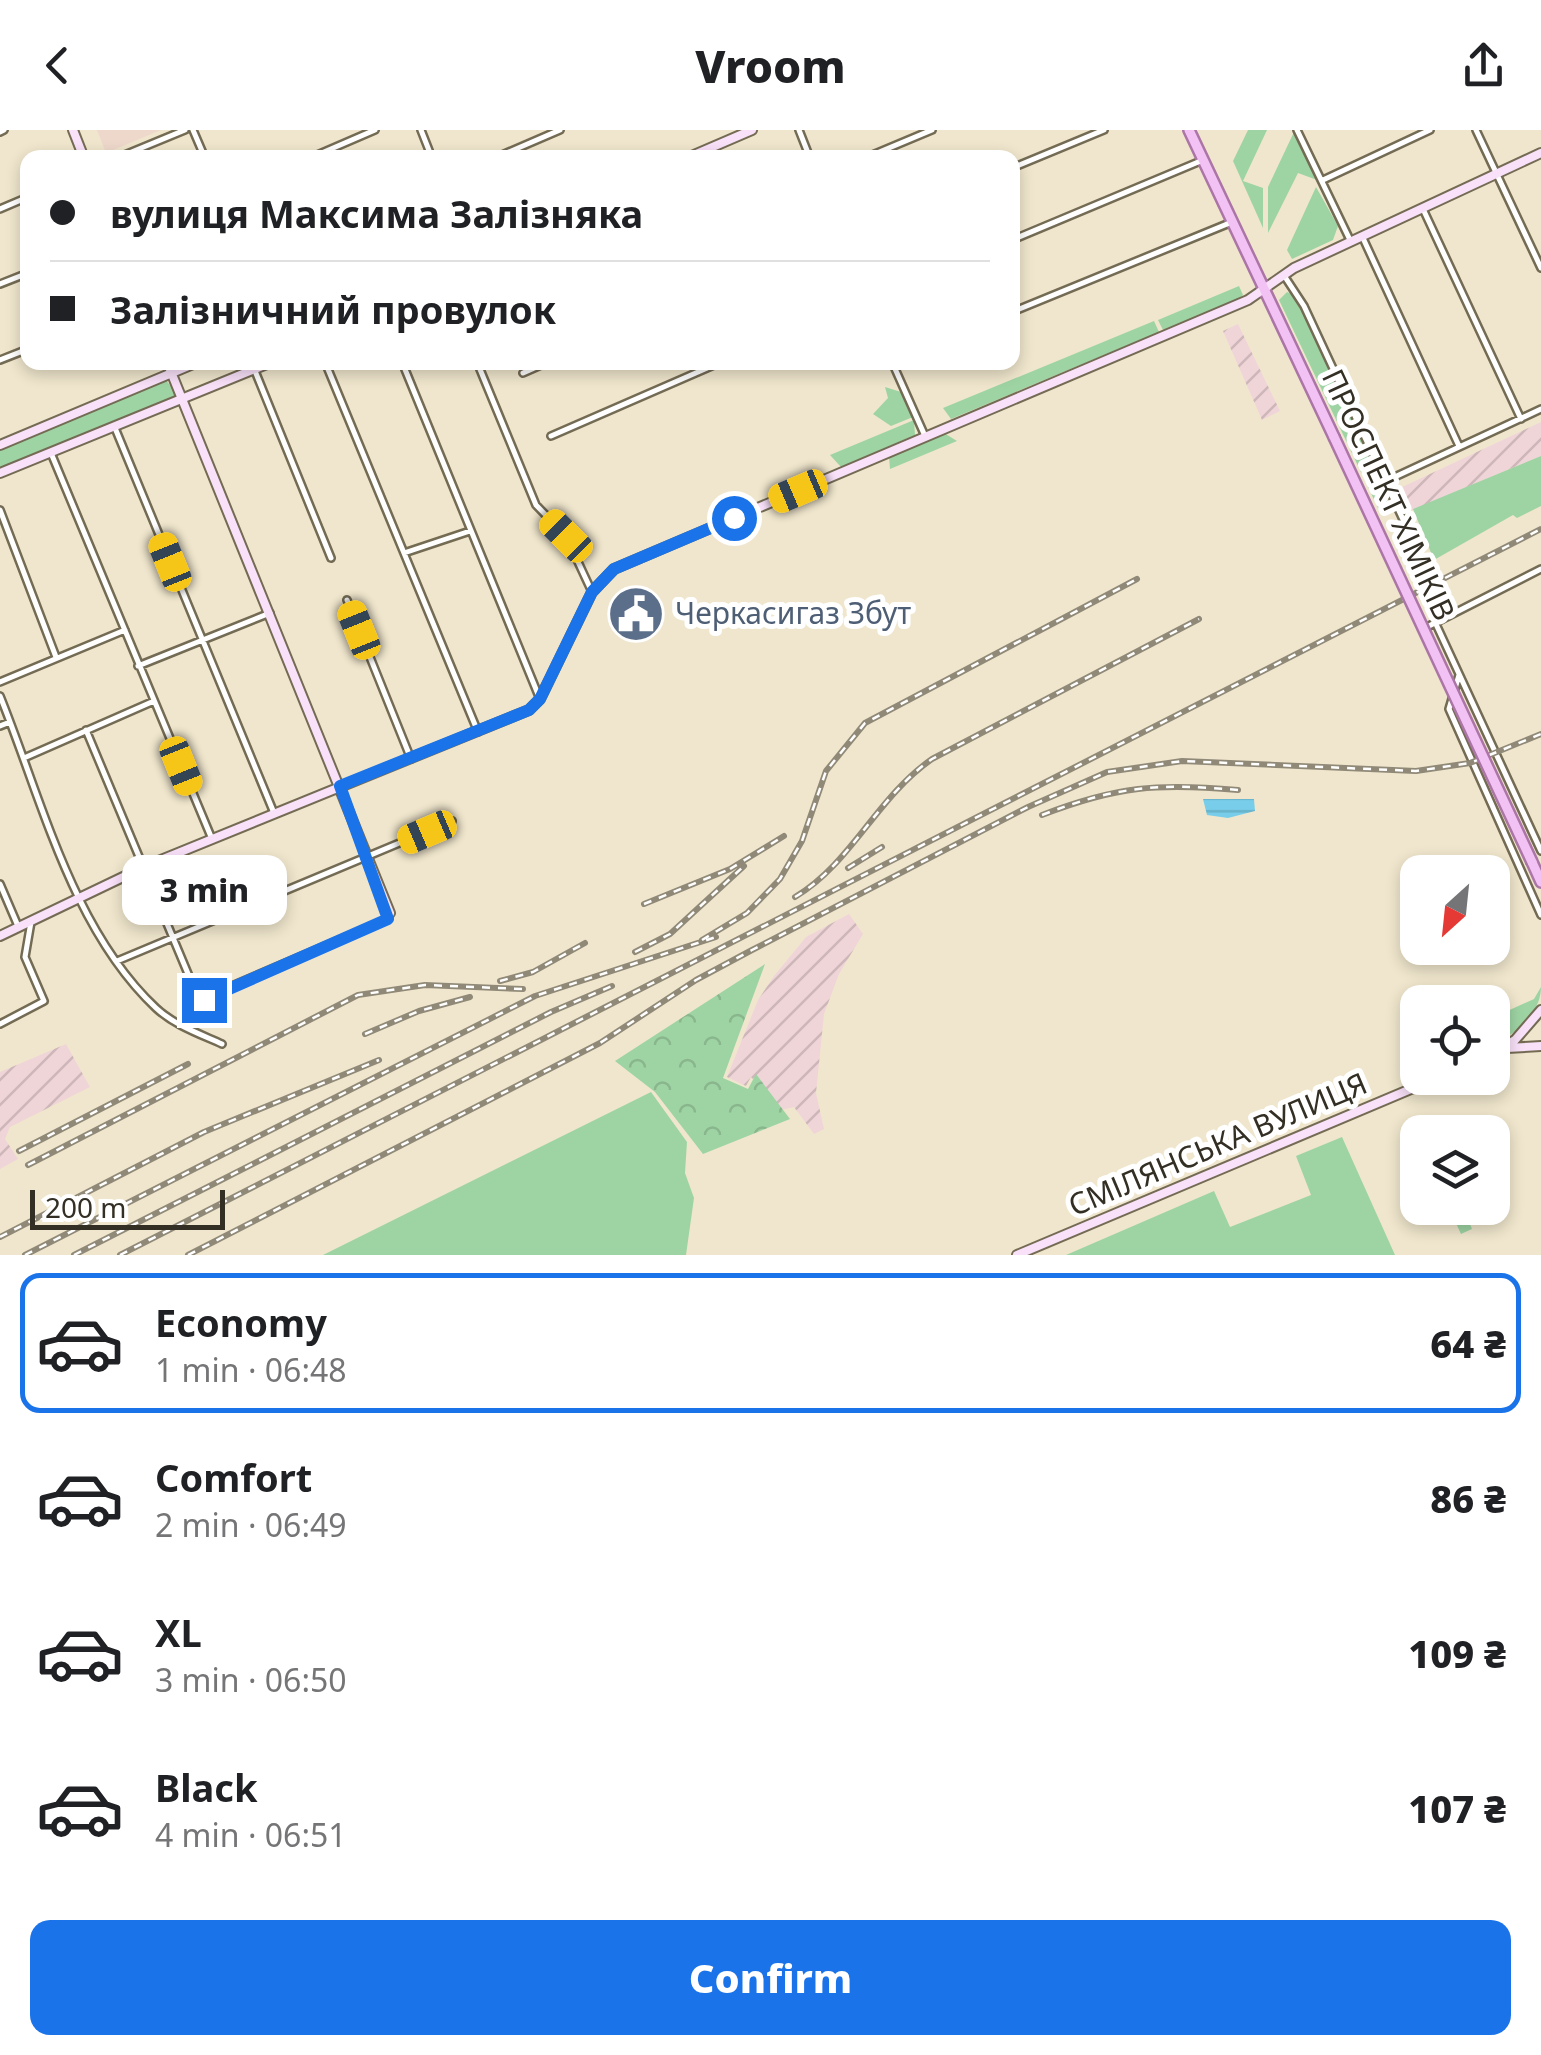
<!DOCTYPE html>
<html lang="en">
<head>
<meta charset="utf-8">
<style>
	:root { --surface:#fff; --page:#f2f2f2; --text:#202124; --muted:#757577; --line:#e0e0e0; --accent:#1a73e8 }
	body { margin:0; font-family:"Noto Sans",sans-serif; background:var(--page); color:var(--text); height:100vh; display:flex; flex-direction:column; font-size:38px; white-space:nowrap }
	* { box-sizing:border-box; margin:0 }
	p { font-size:32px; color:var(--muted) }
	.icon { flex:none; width:55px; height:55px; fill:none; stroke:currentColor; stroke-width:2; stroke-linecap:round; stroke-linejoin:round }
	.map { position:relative; height:1125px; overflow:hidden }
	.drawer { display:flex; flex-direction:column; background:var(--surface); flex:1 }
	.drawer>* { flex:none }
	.banner { position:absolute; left:20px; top:20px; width:1000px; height:220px; border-radius:20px; box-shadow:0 5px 15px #0003; display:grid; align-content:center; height:220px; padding:0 30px; background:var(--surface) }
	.needle { width:65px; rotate:207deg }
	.fabs { position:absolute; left:1400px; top:725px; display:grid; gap:20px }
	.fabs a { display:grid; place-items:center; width:110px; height:110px; border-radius:20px; background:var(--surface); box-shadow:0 5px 15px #0003; font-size:50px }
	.scale { position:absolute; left:30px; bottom:25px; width:195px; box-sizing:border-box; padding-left:10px; border:5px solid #332f25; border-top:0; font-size:28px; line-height:35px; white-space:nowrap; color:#332f25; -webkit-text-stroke:8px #fff; paint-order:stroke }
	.end { position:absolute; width:45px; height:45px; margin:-22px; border:12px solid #1a73e8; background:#fff; box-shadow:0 0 0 5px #fff }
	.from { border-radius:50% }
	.bubble { position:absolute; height:70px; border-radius:20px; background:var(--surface); box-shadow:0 5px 15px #0003; font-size:32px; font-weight:800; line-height:70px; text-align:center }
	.car { position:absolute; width:30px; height:60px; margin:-30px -15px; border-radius:12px; box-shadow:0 0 8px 2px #0007; background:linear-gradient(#f5c518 24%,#345 0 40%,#f5c518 0 76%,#345 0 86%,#f5c518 0) }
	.banner b { display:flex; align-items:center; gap:35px; height:95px; font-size:38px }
	.banner b+b { border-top:2px solid var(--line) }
	.banner i { width:25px; height:25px; background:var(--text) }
	ul { padding:18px 0 0; list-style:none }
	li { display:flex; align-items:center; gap:30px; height:140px; margin:0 20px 15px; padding:0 10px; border:5px solid transparent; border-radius:20px }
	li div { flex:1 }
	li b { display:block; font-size:38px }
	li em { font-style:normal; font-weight:800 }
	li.active { border-color:var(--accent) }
	li>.icon { width:90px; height:90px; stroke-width:1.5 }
	.action { display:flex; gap:20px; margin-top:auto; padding:20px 30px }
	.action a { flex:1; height:115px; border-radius:20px; background:var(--accent); color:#fff; font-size:40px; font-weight:800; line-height:115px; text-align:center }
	header { display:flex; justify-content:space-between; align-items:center; height:130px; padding:0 30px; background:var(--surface); font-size:45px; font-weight:800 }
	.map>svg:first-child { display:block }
	.industrial { fill:url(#industrial-furrows) }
	.medical { fill:#eed8cb }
	.grass { fill:#9ed4a4 }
	.forest { fill:url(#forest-crowns) }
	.water { fill:url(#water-rules) }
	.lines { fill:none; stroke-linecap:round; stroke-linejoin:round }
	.street-casing { stroke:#746b54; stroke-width:10 }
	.secondary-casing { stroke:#746b54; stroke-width:12 }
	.primary-casing { stroke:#ab75a6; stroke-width:14 }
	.street { stroke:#fff; stroke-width:5 }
	.secondary { stroke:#f9e1f9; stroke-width:8 }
	.primary { stroke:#f3c2f4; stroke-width:9 }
	.rail-casing { stroke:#908978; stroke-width:6 }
	.rail { stroke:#fff; stroke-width:2.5; stroke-dasharray:8; stroke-linecap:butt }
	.primary-bridge-casing { stroke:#ab75a6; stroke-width:14; stroke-linecap:butt }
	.primary-bridge { stroke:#f3c2f4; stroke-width:9 }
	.route { stroke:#1a73e8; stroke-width:12 }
	.labels { text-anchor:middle; stroke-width:10; stroke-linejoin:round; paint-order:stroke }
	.street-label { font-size:30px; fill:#332f25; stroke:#fff }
	.service-label { font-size:30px; fill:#4e5e75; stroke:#fff; text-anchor:start }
</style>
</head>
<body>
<header><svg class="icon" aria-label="back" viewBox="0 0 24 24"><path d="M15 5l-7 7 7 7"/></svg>Vroom<svg class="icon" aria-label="share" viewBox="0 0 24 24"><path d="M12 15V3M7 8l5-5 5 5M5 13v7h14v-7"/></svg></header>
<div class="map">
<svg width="1541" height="1125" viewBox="0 0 1541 1125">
	<defs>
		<pattern id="industrial-furrows" width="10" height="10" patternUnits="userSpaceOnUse" patternTransform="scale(2.5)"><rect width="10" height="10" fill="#f0d5d8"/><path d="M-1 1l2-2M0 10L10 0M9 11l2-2" fill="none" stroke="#ceb7b9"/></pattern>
		<pattern id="forest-crowns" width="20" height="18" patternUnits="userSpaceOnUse" patternTransform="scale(2.5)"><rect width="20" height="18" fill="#9ed4a4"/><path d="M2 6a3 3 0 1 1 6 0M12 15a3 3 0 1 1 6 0" fill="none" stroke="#89b68d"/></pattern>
		<pattern id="water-rules" width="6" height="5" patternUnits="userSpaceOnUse" patternTransform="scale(2.5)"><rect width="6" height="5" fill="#78ceea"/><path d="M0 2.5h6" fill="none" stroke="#68b1c9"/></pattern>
	</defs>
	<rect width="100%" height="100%" fill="#f0e6cd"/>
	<!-- industrial -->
	<path class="industrial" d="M1238,194L1280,281L1262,290L1223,201Z
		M1541,292V326L1410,381L1400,358Z
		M849,784L863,804L839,844L824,884L816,963L824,999L814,1004L794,977L781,980L751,947L746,956L727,947L758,870L774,846L806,807Z
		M66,914L90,957L10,997L5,1009L18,1029L0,1039V942Z"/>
	<!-- medical -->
	<path class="medical" d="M97,0H161L106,23Z"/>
	<!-- grass -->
	<path class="grass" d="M1248,0H1267L1243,51L1263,58V98L1233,31Z
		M1294,2L1317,50L1298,43L1268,103V57Z
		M1316,57L1338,96L1333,110L1292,129L1287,120Z
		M1239,156L1243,165L1237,170L1163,200L1158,190Z
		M1287,162L1294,165L1304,185L1388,365L1387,373L1379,380L1279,170Z
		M1154,191L1159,202L951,289L943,278Z
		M166,250L177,265L173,269L0,340V319Z
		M885,257L901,262L913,287L891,296L873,284L888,268Z
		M914,290L915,305L841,337L830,325Z
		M944,303L957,311L890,339L889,326Z
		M1541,326V376L1517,388L1513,385L1434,430L1413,379Z
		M1541,857C1541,881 1520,902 1498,911L1492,888L1534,869Z
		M651,962L687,1012L685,1043L694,1068L686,1125H323Z
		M1342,1007L1395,1125H1066L1214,1061L1230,1097L1311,1065L1296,1026Z"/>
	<!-- forest -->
	<path class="forest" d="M765,834L723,948L748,959L756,944L790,989L703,1024L655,962L615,931Z
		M1493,1047L1508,1082L1470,1094L1472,1099L1461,1104L1454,1089L1465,1084L1463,1078H1492Z"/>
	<!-- water -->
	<path class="water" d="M1203,669H1254L1255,681L1228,688L1207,685Z"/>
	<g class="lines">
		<!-- street casing -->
		<g class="street-casing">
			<path id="street" d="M193,0L205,28
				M421,0L432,28
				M799,0L810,28
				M1297,0L1351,112
				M1476,0L1541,138
				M0,2L4,0
				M117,28L185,0
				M310,28L375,0
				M495,28L560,0
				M865,28L932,0
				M1012,38L1104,0
				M1323,50L1430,0
				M0,79L28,67
				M1423,79L1521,289
				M1362,106L1459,316
				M1012,110L1203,30
				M1285,147L1304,176L1413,411
				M0,154L28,143
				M1012,182L1232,92
				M0,230L28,219
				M325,232L478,602
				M402,232L540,569
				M477,232L536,375L566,406L592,462
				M892,232L925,306
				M255,241L331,428
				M523,243L548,232
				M115,298L274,683
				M551,306L721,232
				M51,323L212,709
				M1386,351L1541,279
				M0,380L56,527
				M404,423L470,401
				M347,470L411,629
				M1435,492L1541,721
				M1423,499L1541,439
				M138,536L270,483
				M1459,545L1449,579L1541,785
				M0,552L125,500
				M0,566C42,670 72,799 156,878C174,895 200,904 222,914
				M0,596L10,592
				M86,600L199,870L388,789L390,783
				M24,628L154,571
				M0,754L18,796
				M117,831L452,691
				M0,894L44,871L25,827L31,792"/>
		</g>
		<!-- secondary casing -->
		<g class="secondary-casing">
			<path id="secondary" d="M73,0L84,28
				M687,28L752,0
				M167,232L390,783
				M0,315L198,232
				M0,343L272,232
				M0,806L146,736L529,580L540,569L592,462L614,439L1248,170L1294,138L1541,23
				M1507,918L1541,916
				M1492,924L1515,910L1541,880
				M1017,1125L1437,948"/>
		</g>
		<!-- primary casing -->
		<g class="primary-casing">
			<path id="primary" d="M1189,0L1334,307
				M1532,732L1541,752"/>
		</g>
		<!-- street -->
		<use href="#street" class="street"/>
		<!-- secondary -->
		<use href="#secondary" class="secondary"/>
		<!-- primary -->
		<use href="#primary" class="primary"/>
		<!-- rail casing -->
		<g class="rail-casing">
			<path id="rail" d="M1042,685C1117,656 1158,653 1238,660
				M848,738L882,717
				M730,739L784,706
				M795,767C852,733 876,668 932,629L1199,489
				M644,774L730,739
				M702,810L747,783L780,749L802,711L826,641L865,593L1137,449
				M635,822L670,804L744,736
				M500,851L533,842L585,813
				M365,904L419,881L470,867
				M19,1021L188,934
				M28,1035L358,865L425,855L523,859
				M0,1107L204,1002L379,930
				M25,1125L535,866L716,807
				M74,1125L551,882L612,856
				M120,1125L1541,399
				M188,1125L600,913L696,850L752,820L1028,677L1107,642L1182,631L1416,641L1470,633L1541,604"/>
		</g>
		<!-- rail -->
		<use href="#rail" class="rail"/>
		<!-- primary-bridge casing -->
		<g class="primary-bridge-casing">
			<path id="primary-bridge" d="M1334,307L1532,732"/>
		</g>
		<!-- primary-bridge -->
		<use href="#primary-bridge" class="primary-bridge"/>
	</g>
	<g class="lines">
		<!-- route -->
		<path class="route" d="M204,870L388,789L340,656L529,580L540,569L592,462L614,439L734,388"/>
	</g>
	<!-- icons -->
	<defs>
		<g id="civic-disc" transform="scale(2.875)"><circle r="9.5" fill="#5c6f8a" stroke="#fff"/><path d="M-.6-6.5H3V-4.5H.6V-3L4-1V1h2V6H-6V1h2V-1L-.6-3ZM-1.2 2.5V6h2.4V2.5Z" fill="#fff"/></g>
	</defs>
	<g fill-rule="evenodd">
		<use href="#civic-disc" x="636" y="484"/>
	</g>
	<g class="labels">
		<!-- street labels -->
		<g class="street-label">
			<text transform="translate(1388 365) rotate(65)" y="10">ПРОСПЕКТ ХІМІКІВ</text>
			<text transform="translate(1218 1015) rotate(-23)" y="10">СМІЛЯНСЬКА ВУЛИЦЯ</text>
		</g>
		<!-- service labels -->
		<g class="service-label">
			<text x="675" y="494">Черкасигаз Збут</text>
		</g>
	</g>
</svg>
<div class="fabs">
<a><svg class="needle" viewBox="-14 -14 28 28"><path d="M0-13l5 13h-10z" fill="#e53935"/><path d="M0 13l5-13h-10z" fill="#757577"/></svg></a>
<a><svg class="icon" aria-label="locate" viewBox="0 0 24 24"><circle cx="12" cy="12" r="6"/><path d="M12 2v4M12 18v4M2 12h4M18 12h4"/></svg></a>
<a><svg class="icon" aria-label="layers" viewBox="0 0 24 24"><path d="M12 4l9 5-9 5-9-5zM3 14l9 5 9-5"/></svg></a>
</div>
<div class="scale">200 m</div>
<i class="end from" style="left:734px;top:388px"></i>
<i class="end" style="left:204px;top:870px"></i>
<div class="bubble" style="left:122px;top:725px;width:165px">3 min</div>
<i class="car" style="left:798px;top:361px;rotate:247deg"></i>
<i class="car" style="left:566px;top:406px;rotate:315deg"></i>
<i class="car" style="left:170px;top:432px;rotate:338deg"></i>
<i class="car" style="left:359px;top:500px;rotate:338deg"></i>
<i class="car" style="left:181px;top:636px;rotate:158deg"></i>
<i class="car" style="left:427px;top:702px;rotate:247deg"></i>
<div class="banner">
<b><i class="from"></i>вулиця Максима Залізняка</b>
<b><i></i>Залізничний провулок</b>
</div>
</div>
<section class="drawer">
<ul>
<li class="active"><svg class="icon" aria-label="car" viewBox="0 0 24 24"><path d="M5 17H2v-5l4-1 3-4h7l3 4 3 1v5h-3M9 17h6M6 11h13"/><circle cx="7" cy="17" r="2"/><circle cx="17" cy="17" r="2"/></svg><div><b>Economy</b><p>1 min · 06:48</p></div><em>64 ₴</em></li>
<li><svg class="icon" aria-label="car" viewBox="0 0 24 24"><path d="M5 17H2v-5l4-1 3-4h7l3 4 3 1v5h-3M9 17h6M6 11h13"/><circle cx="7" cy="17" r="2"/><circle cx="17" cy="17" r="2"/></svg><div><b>Comfort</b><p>2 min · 06:49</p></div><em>86 ₴</em></li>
<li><svg class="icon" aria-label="car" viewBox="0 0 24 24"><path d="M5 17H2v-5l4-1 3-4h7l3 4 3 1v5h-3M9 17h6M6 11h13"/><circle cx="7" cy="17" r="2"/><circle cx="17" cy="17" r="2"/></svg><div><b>XL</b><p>3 min · 06:50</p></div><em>109 ₴</em></li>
<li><svg class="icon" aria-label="car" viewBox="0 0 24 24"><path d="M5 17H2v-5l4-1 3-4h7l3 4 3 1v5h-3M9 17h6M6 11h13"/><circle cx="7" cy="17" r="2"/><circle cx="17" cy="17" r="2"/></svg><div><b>Black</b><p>4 min · 06:51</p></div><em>107 ₴</em></li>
</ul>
<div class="action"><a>Confirm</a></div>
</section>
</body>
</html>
